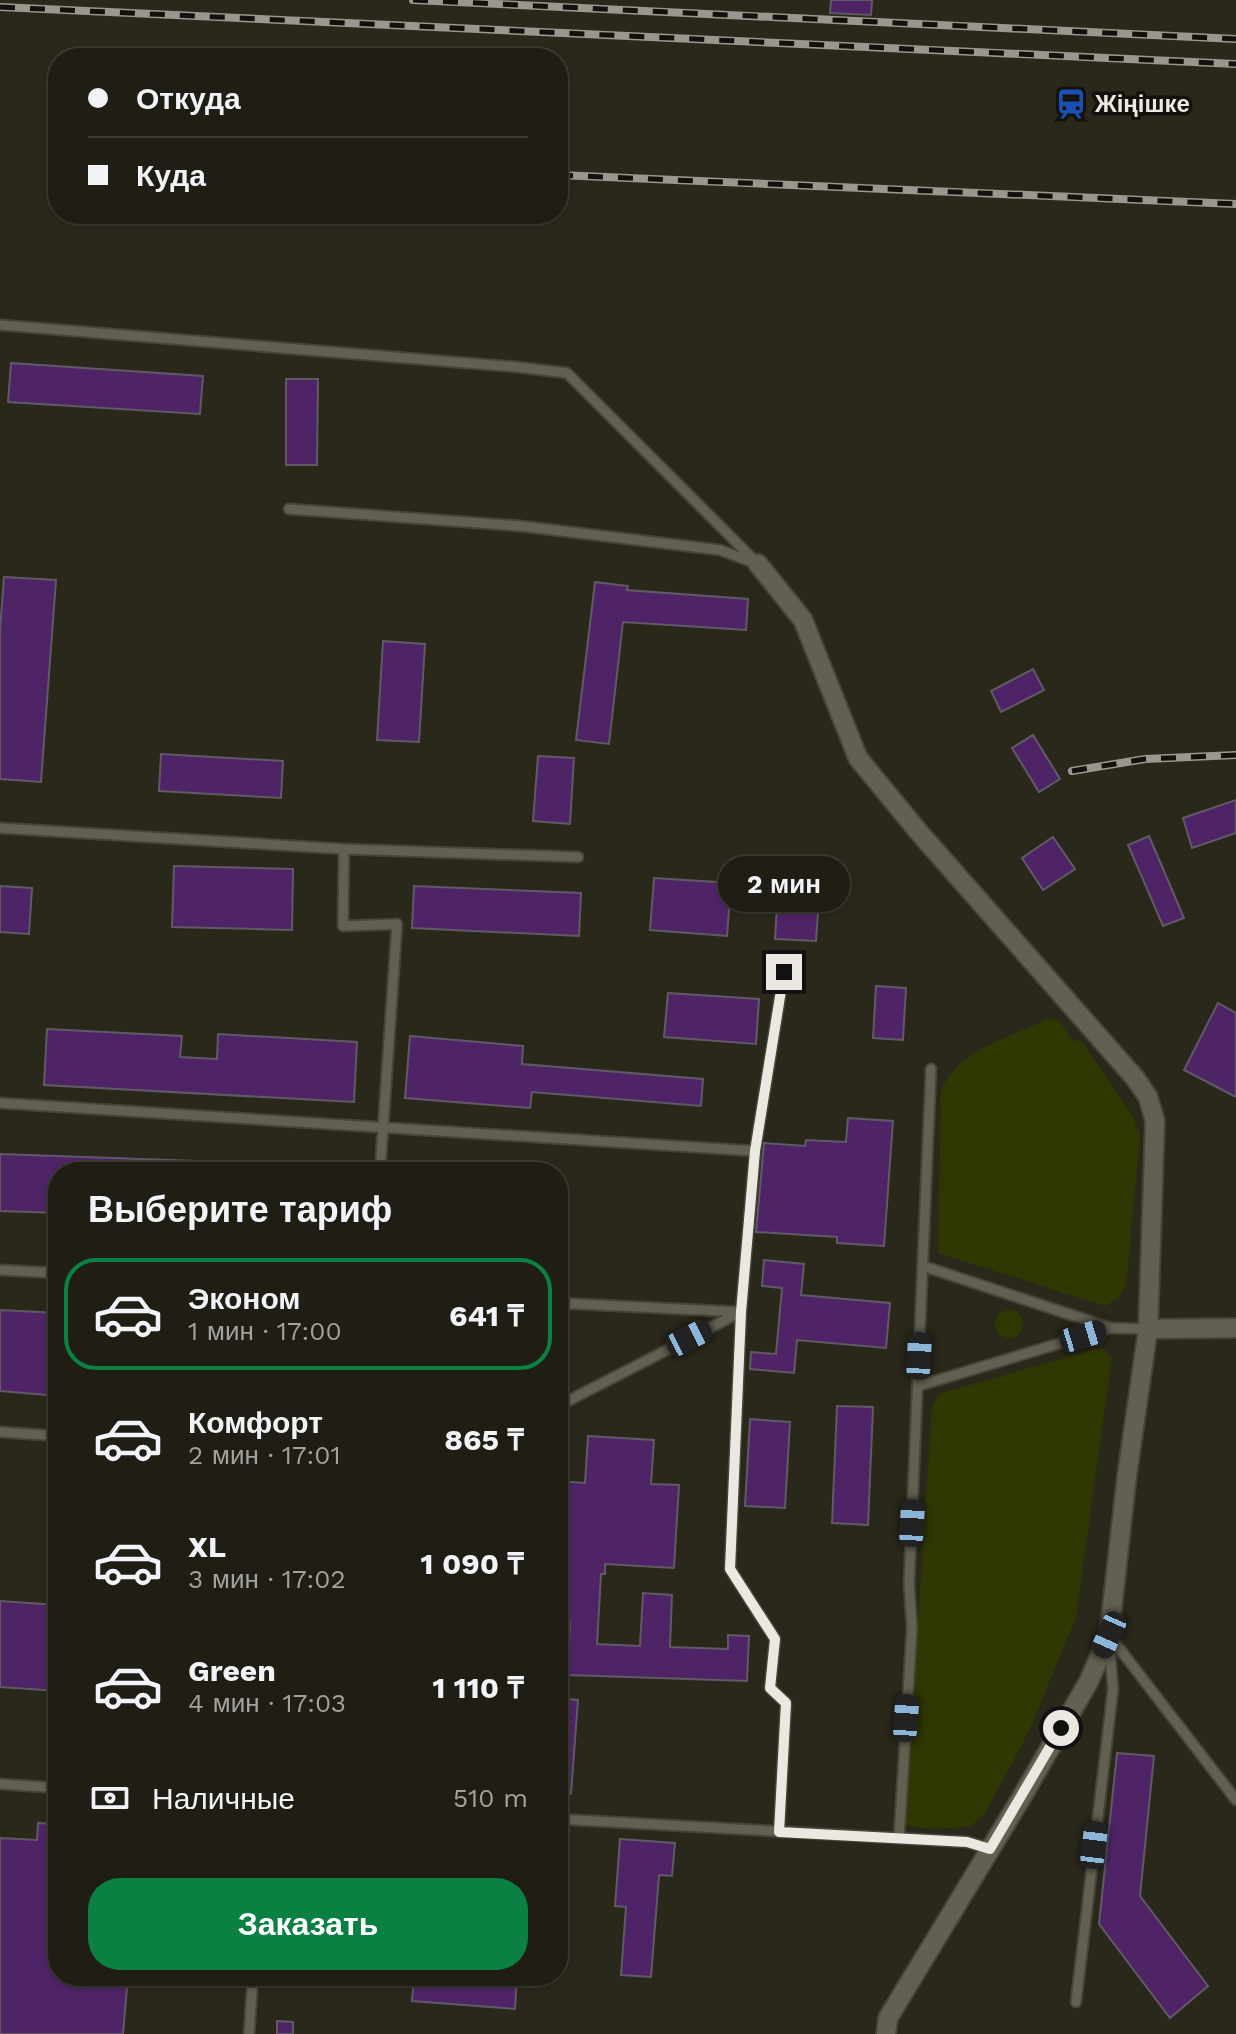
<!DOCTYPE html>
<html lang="ru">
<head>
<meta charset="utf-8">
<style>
	:root { --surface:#201e14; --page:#28271d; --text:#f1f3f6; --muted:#a2a2a0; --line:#3d3c34; --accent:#0b8043 }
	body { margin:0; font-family:"Work Sans",sans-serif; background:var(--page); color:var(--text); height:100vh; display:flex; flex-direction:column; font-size:30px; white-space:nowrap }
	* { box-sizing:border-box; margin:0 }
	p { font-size:26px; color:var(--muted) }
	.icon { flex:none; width:44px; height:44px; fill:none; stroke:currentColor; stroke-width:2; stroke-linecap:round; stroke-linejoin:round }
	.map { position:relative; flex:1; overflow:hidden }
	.sheet { position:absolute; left:48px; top:1162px; width:520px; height:824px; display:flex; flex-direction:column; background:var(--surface); border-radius:32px; box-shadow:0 2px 6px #0004,0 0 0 2px var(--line) }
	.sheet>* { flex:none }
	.hud { position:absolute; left:48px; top:48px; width:520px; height:176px; border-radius:32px; box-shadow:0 2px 6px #0004,0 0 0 2px var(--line); display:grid; align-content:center; height:176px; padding:0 40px; background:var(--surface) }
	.end { position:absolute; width:36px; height:36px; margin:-18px; border:10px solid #eae8e0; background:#111; box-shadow:0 0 0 4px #111 }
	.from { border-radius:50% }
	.bubble { position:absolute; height:56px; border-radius:28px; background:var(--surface); box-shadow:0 2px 6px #0004,0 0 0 2px var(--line); font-size:26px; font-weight:700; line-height:56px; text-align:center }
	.car { position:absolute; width:24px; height:48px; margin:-24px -12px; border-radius:10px; box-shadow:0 0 6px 2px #0007; background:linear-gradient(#222 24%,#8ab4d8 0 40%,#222 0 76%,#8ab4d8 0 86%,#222 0) }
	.hud b { display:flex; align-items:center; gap:28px; height:76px; font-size:30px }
	.hud b+b { border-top:2px solid var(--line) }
	.hud i { width:20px; height:20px; background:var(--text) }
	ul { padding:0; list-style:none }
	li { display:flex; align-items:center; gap:24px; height:112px; margin:0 16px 12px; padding:0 24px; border:4px solid transparent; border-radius:32px }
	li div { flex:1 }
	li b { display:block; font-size:30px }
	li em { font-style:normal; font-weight:700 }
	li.active { border-color:var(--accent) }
	li>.icon { width:72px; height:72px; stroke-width:1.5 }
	h2 { padding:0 40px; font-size:36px; line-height:96px }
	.pay { display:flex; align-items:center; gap:20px; height:88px; padding:0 40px; font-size:30px }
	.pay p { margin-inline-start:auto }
	.cta { display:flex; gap:16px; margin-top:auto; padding:16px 40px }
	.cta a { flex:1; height:92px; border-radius:32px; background:var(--accent); color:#fff; font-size:32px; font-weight:700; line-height:92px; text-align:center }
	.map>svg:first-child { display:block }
	.green { fill:#2f3703 }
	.building { fill:#4e2467; stroke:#615a66; stroke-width:2 }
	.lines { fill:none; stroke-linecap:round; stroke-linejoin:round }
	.lane-casing { stroke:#47453a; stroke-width:13 }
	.street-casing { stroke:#47453a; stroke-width:22 }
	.lane { stroke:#636052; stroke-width:9 }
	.street { stroke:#636052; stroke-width:18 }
	.rail-casing { stroke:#9a988e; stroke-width:8 }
	.rail { stroke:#12110b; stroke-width:5; stroke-dasharray:15; stroke-linecap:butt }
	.route { stroke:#eae8e0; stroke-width:10 }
	.labels { text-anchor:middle; stroke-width:7; stroke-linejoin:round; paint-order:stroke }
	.poi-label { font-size:24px; font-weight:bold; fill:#eae8e0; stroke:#12110b; text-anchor:start }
</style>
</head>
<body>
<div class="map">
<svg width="1236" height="2034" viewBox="0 0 1236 2034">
	<rect width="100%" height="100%" fill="#2a281b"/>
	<!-- green -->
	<path class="green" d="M1048,1019L1059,1020L1071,1039L1082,1042L1133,1116L1140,1137L1126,1286L1117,1299L1105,1306L938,1253L941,1091C955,1051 1013,1036 1048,1019Z
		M995 1324a14 14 0 1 1 28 0a14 14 0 1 1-28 0Z
		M1095,1349H1104L1112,1357L1076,1617L1028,1733L984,1815L969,1827L929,1829L905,1825L932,1406L939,1394Z"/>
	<!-- building -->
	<path class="building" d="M831,0H872L871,15L830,13Z
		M11,363L203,376L200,414L8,402Z
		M286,379H318L317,465H286Z
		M4,577L56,580L41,782L0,779V630Z
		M595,582L628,586L627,590L748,599L746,630L623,622L609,744L576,740Z
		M383,641L425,644L419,742L377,740Z
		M1033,669L1044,690L1001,712L991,691Z
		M1033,735L1060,779L1039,792L1012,748Z
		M161,754L283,761L281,798L159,791Z
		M538,756L574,758L570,824L533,821Z
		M1236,800V833L1192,848L1183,818Z
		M1149,836L1184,918L1163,926L1128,845Z
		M1053,837L1075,869L1043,890L1022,858Z
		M174,866L293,869L292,930L172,927Z
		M779,868L821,870L816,941L775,939Z
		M654,878L731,883L727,936L650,930Z
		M0,886L32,888L29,934L0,932Z
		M414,886L581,893L579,936L412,928Z
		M876,986L906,988L903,1040L873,1038Z
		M668,993L759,999L756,1044L664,1037Z
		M1218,1003L1236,1013V1097L1184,1070Z
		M47,1029L182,1036L180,1057L217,1059L218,1034L357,1042L354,1102L44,1085Z
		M410,1036L523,1046L522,1064L703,1079L701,1106L532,1092L530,1108L405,1098Z
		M848,1118L893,1121L884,1246L837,1243V1237L756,1232L764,1143L805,1146L806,1140L846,1142Z
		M0,1154L197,1161V1172H58V1213L0,1211Z
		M764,1260L804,1264L801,1295L890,1303L886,1348L797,1340L794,1373L750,1369L751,1352L776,1354L782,1288L762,1286Z
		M0,1310L58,1313V1396L0,1391Z
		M837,1406L873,1407L868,1525L832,1523Z
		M750,1419L790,1422L785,1508L745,1506Z
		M588,1436L654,1440L651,1484L679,1485L674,1568L605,1564V1574H601L597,1644L640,1646L643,1593L672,1595L670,1647L728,1649V1635L749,1636L747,1681L568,1675L570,1622L558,1621V1481L585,1483Z
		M0,1601L58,1605V1691L0,1687Z
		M558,1698L578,1700L571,1794L558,1793Z
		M1117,1753L1154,1756L1140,1896L1208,1986L1170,2018L1099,1924Z
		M38,1823L58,1824V1976H128L123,2034H0V1838L37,1840Z
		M620,1839L675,1843L672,1876L659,1875L651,1977L621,1975L626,1907L615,1906Z
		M414,1976H517L515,2009L412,2001Z
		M277,2021L293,2022V2034H277Z"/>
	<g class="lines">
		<!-- lane casing -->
		<g class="lane-casing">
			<path id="lane" d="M0,325L517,367L567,373L758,564
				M289,509L520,526L720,550L755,563
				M0,828L344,849L343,926L397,924L380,1172
				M344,849L578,857
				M0,1103L755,1151L741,1312L558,1406
				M755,1151L784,972
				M0,1270L58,1273
				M558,1303L741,1312L730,1569L775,1639L770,1688L786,1703L779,1832
				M1111,1328L1148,1329
				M918,1386L1111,1328L923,1266
				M0,1432L58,1436
				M1109,1635L1236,1800
				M0,1784L58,1788
				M558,1819L967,1842L990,1849
				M899,1838L912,1628L909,1584L931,1069
				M1076,2002L1113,1689L1109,1642
				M249,2034L253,1976"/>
		</g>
		<!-- street casing -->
		<g class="street-casing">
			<path id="street" d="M758,564L803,620L858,758L917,830L1135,1078L1148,1097L1155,1121L1148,1329L1127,1475L1109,1635L1089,1681L1020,1800L888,2018L886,2034
				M1148,1329L1236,1328"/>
		</g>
		<!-- lane -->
		<use href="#lane" class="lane"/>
		<!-- street -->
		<use href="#street" class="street"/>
		<!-- rail casing -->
		<g class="rail-casing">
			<path id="rail" d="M413,0L1236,39
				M0,7L1236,64
				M558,175L1236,204
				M1072,771L1145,759L1236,755"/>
		</g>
		<!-- rail -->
		<use href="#rail" class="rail"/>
	</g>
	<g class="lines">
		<!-- route -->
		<path class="route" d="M784,972L755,1151L741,1312L730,1569L775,1639L770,1688L786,1703L779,1832L967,1842L990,1849L1061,1728"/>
	</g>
	<!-- icons -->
	<defs>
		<g id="station-bare" transform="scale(2.4)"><path d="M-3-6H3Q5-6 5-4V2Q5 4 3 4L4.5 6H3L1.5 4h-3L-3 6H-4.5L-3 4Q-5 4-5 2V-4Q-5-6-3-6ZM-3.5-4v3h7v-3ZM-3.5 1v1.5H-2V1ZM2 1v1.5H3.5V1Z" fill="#1a4fb4" stroke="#12110b" stroke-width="2.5" paint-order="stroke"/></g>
	</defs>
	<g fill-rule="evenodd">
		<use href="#station-bare" x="1071" y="104"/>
	</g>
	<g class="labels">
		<!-- poi labels -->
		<g class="poi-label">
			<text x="1095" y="112">Жіңішке</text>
		</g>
	</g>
</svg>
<i class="end from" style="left:1061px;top:1728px"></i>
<i class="end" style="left:784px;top:972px"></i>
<div class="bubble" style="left:718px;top:856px;width:132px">2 мин</div>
<i class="car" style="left:1083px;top:1336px;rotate:73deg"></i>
<i class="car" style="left:689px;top:1338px;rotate:63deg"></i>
<i class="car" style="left:919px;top:1356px;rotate:3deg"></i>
<i class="car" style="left:912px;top:1523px;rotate:3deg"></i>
<i class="car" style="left:1109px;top:1635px;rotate:204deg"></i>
<i class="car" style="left:906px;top:1718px;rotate:4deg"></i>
<i class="car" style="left:1094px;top:1845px;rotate:7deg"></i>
<div class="hud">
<b><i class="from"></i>Откуда</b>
<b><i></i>Куда</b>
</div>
<section class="sheet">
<h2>Выберите тариф</h2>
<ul>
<li class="active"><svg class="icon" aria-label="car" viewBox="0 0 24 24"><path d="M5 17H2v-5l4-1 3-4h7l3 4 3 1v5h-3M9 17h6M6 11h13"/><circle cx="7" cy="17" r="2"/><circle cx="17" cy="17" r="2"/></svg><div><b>Эконом</b><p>1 мин · 17:00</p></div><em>641 ₸</em></li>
<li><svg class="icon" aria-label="car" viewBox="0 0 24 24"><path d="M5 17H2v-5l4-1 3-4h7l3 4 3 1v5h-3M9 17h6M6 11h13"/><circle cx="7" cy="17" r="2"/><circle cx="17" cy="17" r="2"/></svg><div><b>Комфорт</b><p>2 мин · 17:01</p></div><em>865 ₸</em></li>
<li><svg class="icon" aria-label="car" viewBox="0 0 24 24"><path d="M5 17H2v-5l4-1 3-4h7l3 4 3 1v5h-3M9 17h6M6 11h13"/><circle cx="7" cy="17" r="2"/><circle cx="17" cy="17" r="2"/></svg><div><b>XL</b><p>3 мин · 17:02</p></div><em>1 090 ₸</em></li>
<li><svg class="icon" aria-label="car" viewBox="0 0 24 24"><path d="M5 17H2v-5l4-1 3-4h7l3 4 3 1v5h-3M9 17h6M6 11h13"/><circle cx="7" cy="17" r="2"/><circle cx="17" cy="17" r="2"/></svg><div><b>Green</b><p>4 мин · 17:03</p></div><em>1 110 ₸</em></li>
</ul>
<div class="pay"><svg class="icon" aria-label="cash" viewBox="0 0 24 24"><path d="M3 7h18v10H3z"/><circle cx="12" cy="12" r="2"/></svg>Наличные<p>510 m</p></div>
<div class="cta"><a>Заказать</a></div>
</section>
</div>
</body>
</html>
